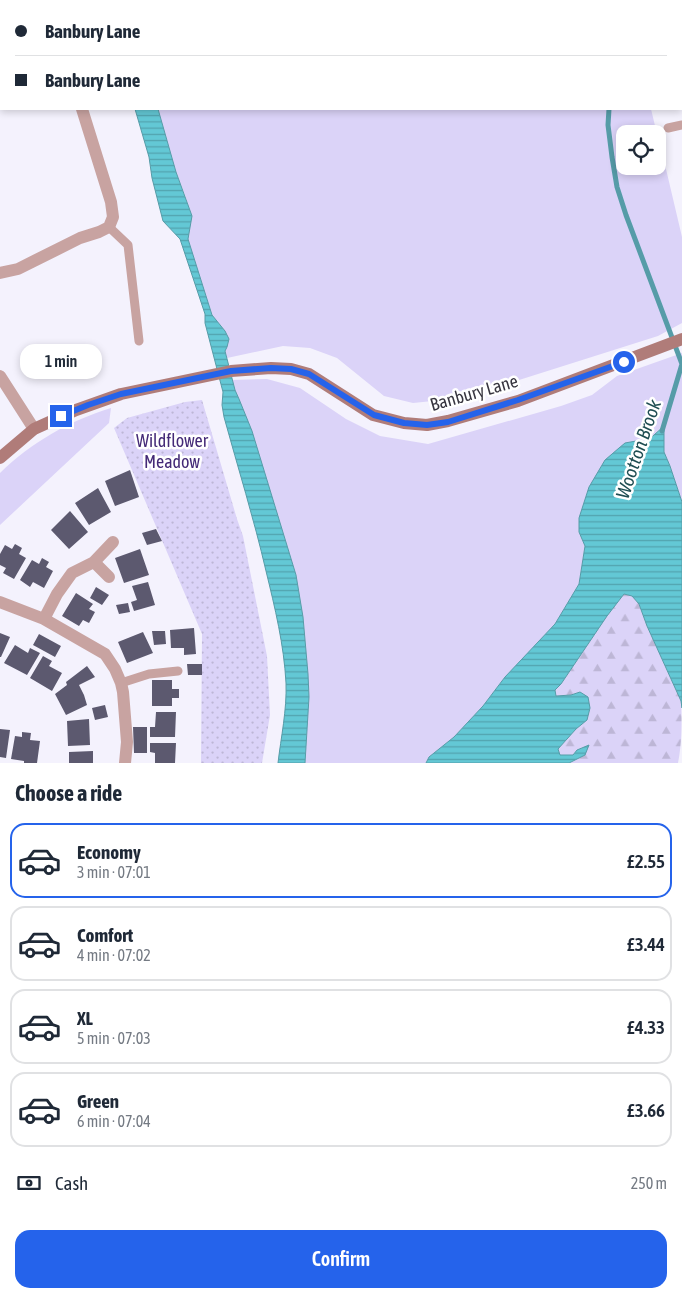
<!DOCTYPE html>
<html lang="en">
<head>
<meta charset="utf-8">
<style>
	:root { --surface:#fff; --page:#f6f6f7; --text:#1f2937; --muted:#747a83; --line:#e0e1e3; --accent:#2563eb }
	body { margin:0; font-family:"Asap Condensed",sans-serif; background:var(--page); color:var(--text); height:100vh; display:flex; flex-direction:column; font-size:19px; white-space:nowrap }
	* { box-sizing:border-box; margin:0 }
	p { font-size:16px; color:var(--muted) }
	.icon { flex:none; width:28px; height:28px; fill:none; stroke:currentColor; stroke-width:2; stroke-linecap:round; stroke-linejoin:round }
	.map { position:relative; height:763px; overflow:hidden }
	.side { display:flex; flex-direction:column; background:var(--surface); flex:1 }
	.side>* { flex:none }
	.banner { position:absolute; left:0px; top:0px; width:682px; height:110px; box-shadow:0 2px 8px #0003; display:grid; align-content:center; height:110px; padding:0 15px; background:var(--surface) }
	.fabs { position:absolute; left:616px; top:125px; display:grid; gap:10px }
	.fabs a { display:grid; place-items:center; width:50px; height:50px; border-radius:10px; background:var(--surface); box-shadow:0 2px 8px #0003; font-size:25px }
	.end { position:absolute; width:22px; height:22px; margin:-11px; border:6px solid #2563eb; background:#fff; box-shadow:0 0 0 2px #fff }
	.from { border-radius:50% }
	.bubble { position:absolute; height:35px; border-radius:15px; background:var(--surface); box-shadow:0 2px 8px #0003; font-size:16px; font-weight:600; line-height:35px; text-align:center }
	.banner b { display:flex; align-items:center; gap:18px; height:48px; font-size:19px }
	.banner b+b { border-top:1px solid var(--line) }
	.banner i { width:12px; height:12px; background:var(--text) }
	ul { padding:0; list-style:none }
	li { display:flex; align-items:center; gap:15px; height:75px; margin:0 10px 8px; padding:0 5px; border:2px solid var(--line); border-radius:15px }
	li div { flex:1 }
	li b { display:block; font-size:19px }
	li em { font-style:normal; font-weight:600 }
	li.current { border-color:var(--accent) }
	li>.icon { width:45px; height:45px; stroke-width:1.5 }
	h2 { padding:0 15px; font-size:22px; line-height:60px }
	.pay { display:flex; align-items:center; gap:12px; height:55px; padding:0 15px; font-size:19px }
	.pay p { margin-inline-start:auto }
	.primary-button { display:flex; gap:10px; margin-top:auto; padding:10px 15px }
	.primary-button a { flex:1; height:58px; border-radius:15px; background:var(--accent); color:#fff; font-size:20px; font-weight:600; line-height:58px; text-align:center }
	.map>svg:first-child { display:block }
	.green { fill:#dbd3f8 }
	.forest { fill:url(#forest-firs) }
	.park { fill:url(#park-dots) }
	.water { fill:url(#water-rules); stroke:#569ca8 }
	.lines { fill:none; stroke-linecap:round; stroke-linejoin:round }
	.stream { stroke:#569ca8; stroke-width:5 }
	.building { fill:#5c596f }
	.lane { stroke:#c8a3a1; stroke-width:9 }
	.street { stroke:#c8a3a1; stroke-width:12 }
	.secondary { stroke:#b07c79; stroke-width:12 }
	.route { stroke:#2563eb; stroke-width:6 }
	.labels { text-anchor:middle; stroke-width:5; stroke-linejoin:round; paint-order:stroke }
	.street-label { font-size:18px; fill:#37353f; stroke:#fff }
	.park-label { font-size:18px; fill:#442a77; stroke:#fff }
	.water-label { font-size:19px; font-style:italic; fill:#204e53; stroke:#fff }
</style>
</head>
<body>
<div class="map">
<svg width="682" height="763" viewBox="0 0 682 763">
	<defs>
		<pattern id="forest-firs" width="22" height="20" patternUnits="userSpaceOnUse" patternTransform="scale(1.25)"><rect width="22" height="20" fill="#dbd3f8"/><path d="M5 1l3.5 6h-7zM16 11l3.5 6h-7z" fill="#bdb6d6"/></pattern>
		<pattern id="park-dots" width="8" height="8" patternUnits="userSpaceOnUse" patternTransform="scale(1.25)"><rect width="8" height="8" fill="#dbd3f8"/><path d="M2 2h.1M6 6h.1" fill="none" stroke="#bdb6d6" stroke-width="1.8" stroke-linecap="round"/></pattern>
		<pattern id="water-rules" width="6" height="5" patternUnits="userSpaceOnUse" patternTransform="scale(1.25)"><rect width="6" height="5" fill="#63c8d5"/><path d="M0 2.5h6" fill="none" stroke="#52a3ae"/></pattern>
	</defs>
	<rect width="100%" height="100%" fill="#f4f2fd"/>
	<!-- green -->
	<path class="green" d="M130,0H666V1H130Z
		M158,109H651L657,134H625V166H658V135L682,237V323L658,336L462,398L413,403L384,396L337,358L310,348L283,346L227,358L225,351V331L212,315L187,239C195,211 185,197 176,172C169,151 164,130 158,109Z
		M682,353V502L670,466L664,452L663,426L645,443L636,441L579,532L585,545L579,584L555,624L505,677L483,706L454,737L429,757L426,763H305L309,697L308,674L303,617L296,575L239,399L235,390L232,380L267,379L300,388L346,419L380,436L428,444L561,406L592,395L617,376Z
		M111,408L109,423L0,525V473C32,442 69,421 111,408Z"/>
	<!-- forest -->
	<path class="forest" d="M624,594L632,596L639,604L647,626L681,701C682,721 682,744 678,763H569L585,755L583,747L577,750L573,755H560L558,749L576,729L587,720L580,692L571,695L556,696L555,690L561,684L607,616Z"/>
	<!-- park -->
	<path class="park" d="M202,400L237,519L243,536L267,656L270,715L262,763H201L202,634L114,428L127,418L185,402Z"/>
	<!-- water -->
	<path class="water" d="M135,109H158L176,172L192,216L188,239L212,315L225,331L229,339L227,347L225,351L235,390L239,399L252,431L296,575L303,617L308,674L309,697L305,763H278C281,737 287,710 286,683C284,645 275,608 266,571C254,519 238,468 224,417L222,405L223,392L205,323V314L180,239L163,221L152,178L149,157Z
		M664,426V452L670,466L682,502V708L681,701L647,626L639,604L632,596L624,594L607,616L561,684L555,690L556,696L571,695L580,692L588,697L590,708L587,720L576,729L558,749L560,755H573L577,750L589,745L585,755L569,763H426L429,757L454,737L483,706L505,677L555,624L579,584L585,546L579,532V518L589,487L605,460L619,448L625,443L636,441L645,443Z"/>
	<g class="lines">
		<!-- stream -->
		<path class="stream" d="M618,1V0
			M609,109L608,125L612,157L617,187L626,215L682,364L662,431"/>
	</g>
	<!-- building -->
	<path class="building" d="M130,470L139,497L115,506L105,481Z
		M98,488L111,512L89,525L75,503Z
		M70,511L88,532L69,549L51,530Z
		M156,529L162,541L147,545L142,533Z
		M15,544L22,548L19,554L26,558L14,579L3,573L6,568L0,565V554L5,545L12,549Z
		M140,549L149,575L124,583L115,558Z
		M42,558L49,562L46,567L53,571L44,588L33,582L30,587L20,580L32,560L39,564Z
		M148,582L155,605L134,611L131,602L137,600L132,586Z
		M96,587L109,595L102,605L90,598Z
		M76,593L93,604L89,609L95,612L89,623L83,620L79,626L62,616Z
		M128,603L130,612L119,614L116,605Z
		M194,628L196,654L184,655V648H171L170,630Z
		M152,631H165L166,644L154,645Z
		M143,632L153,653L127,663L118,642Z
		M0,633L10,637L1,657H0Z
		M39,634L61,646L55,657L33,645Z
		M15,645L28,653L30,648L40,653L27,675L4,663Z
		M43,656L52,661L49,666L62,673L52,691L30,678Z
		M187,664H202V675H188Z
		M87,666L95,677L79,685L84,695L87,705L66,715L55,694L67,685L66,682Z
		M152,680H172V689H179V698H172V706H152Z
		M105,705L108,717L95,720L92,708Z
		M156,712H176L175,737H150V727H155Z
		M89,719L90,745L68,746L67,721Z
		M133,727H147V753H134Z
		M0,729L10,730L6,758L0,757Z
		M22,732L31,733L30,740L40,741L37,763H24V761L11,759L15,736L22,737Z
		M150,743H176L175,763H155V753L150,752Z
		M93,751V763H69V752Z"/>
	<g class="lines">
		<!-- lane -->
		<path class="lane" d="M668,128L682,125
			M109,227L128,245L139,341
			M121,683L149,674L178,671"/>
		<!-- street -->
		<path class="street" d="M48,0L49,1
			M0,273L18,269L80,238L99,232L109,227L113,217L111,202L82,109
			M0,376L34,429
			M94,562L113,542
			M0,602L44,619L105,654L115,669L121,683L123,692L127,742L125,763
			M44,619L57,594L72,573L94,562L109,577"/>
		<!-- secondary -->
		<path class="secondary" d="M0,458L34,429L76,410L121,394L231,371L271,368L291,369L309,374L373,415L404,423L427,425L448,421L518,401L682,339"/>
	</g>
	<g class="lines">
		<!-- route -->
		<path class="route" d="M61,416L88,405L121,394L231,371L271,368L291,369L309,374L374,415L404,423L427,425L448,422L518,400L624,362"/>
	</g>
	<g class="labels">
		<!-- street labels -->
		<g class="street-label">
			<text transform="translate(474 393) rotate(-16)" y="6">Banbury Lane</text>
		</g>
		<!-- park labels -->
		<g class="park-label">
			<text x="172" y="447">Wildflower<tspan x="172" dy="21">Meadow</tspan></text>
		</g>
		<!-- water labels -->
		<g class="water-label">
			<text transform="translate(638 449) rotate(-71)" y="7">Wootton Brook</text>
		</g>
	</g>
</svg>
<div class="fabs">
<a><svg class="icon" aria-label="locate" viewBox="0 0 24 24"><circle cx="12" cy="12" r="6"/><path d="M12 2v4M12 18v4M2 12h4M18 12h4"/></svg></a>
</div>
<i class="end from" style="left:624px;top:362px"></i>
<i class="end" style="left:61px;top:416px"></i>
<div class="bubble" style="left:20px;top:344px;width:82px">1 min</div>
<div class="banner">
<b><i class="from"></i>Banbury Lane</b>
<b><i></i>Banbury Lane</b>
</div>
</div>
<section class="side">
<h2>Choose a ride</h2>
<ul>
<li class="current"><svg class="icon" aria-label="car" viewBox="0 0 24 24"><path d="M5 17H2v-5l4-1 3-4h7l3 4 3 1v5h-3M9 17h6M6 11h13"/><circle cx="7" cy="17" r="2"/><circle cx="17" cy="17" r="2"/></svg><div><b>Economy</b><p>3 min · 07:01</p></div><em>£2.55</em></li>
<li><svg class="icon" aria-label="car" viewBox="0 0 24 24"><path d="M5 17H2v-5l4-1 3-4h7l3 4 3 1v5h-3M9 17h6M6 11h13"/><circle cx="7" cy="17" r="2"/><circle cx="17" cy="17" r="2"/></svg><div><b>Comfort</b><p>4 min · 07:02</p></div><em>£3.44</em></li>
<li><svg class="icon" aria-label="car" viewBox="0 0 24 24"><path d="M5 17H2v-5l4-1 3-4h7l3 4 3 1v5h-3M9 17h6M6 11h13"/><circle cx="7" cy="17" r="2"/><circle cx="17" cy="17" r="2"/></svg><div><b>XL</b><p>5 min · 07:03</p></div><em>£4.33</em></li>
<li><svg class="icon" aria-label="car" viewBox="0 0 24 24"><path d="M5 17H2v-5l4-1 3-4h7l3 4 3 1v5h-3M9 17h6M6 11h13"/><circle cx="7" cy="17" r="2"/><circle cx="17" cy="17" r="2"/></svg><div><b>Green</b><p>6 min · 07:04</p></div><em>£3.66</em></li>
</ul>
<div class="pay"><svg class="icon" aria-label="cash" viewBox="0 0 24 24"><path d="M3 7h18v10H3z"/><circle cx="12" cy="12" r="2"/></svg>Cash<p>250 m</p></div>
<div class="primary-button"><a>Confirm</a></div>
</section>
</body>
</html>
